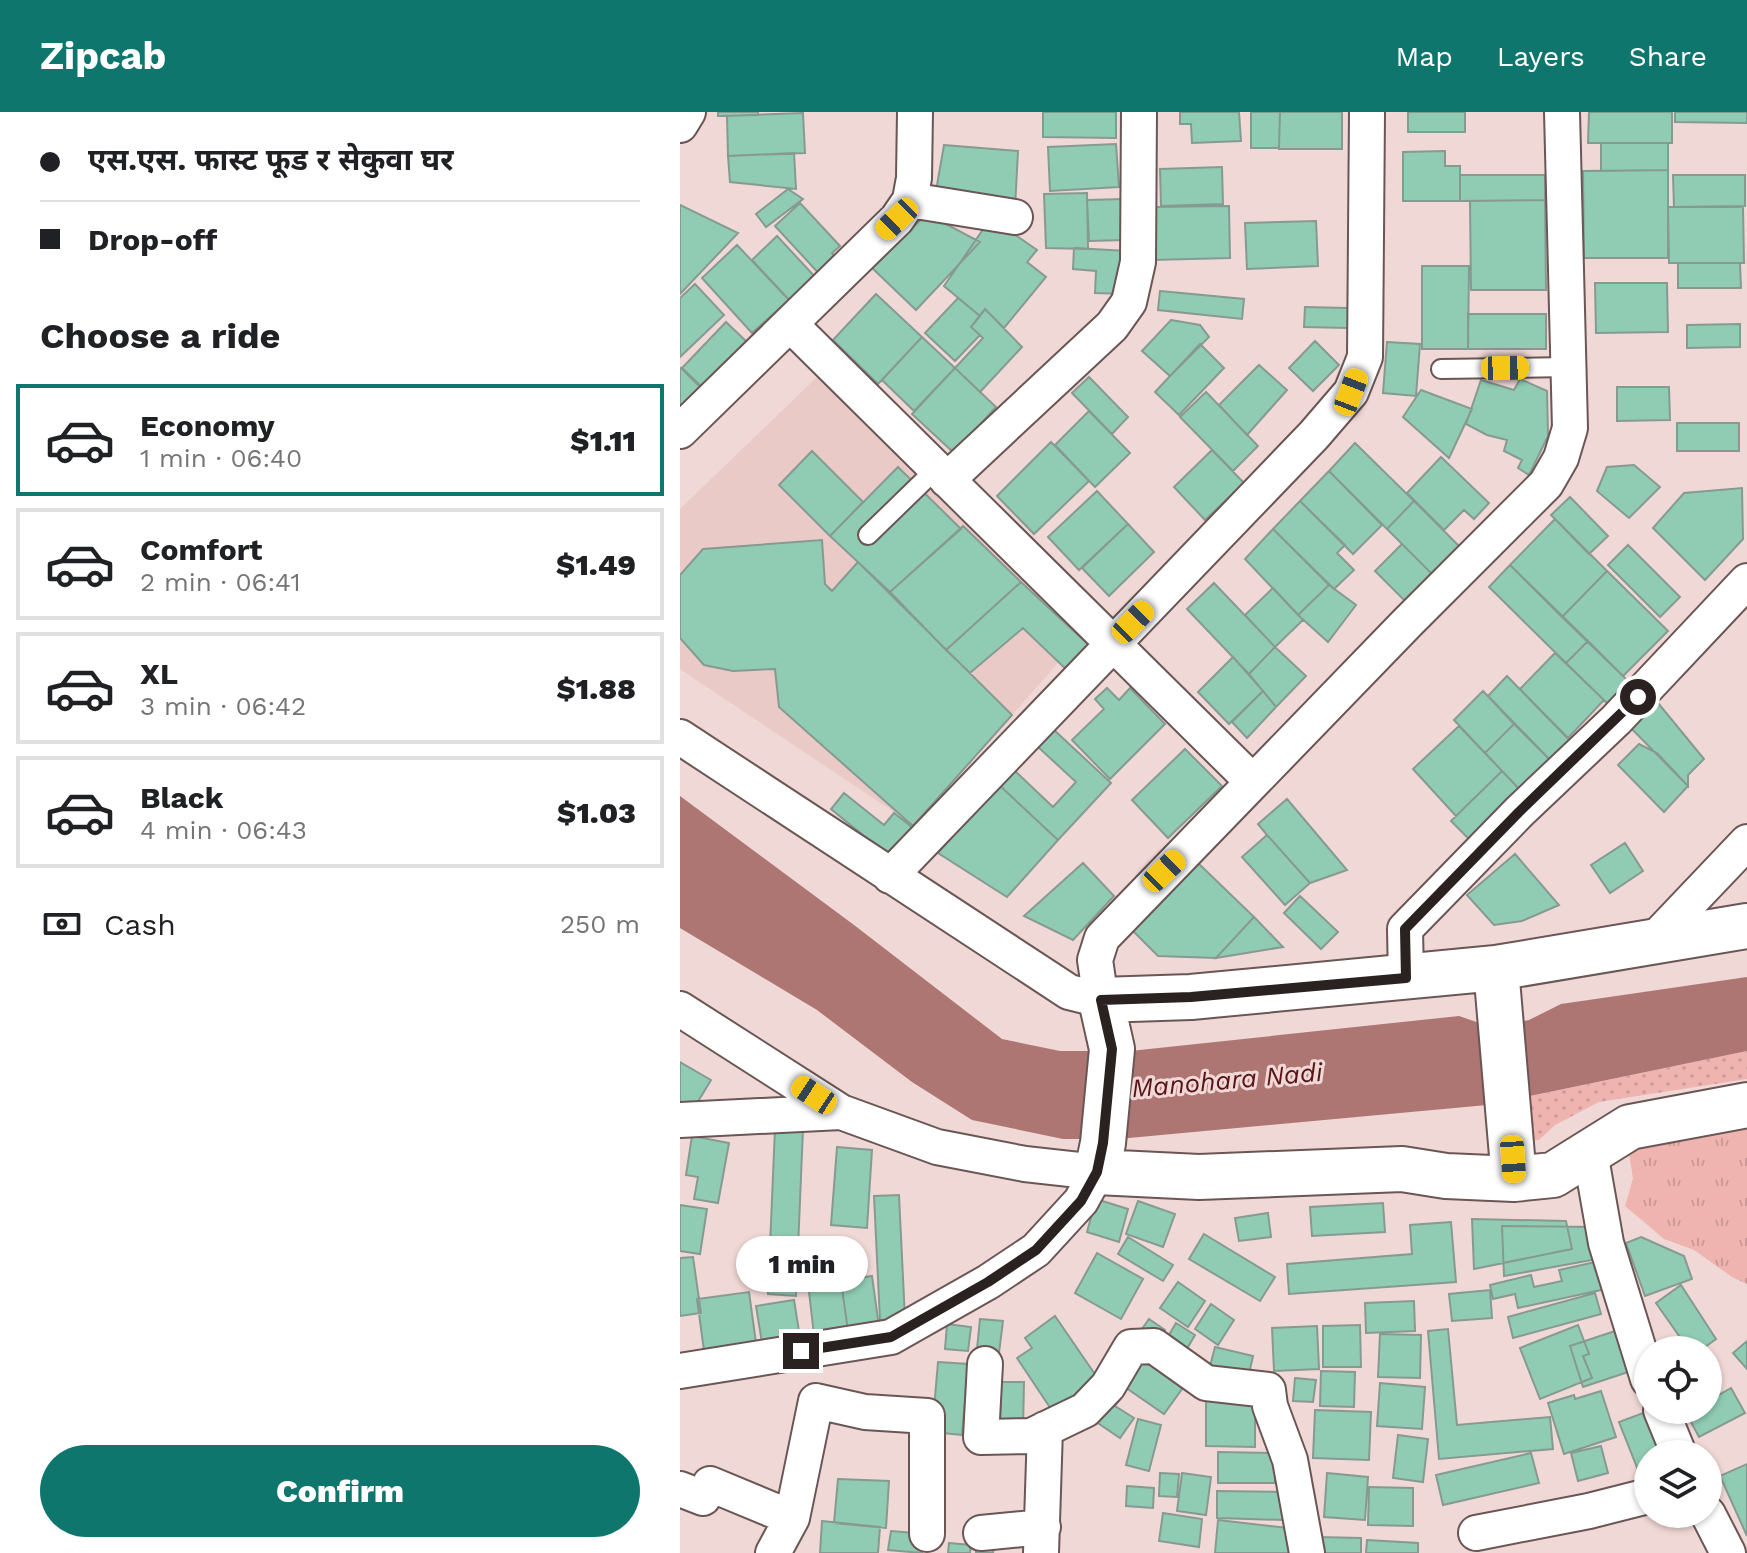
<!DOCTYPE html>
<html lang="en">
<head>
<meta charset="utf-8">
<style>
	:root { --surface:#fff; --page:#f6f6f6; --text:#202124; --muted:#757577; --line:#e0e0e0; --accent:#0f766e }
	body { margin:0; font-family:"Work Sans","Noto Sans Devanagari",sans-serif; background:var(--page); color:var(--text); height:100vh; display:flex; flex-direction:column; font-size:30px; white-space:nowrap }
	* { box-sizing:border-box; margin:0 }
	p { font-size:26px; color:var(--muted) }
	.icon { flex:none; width:44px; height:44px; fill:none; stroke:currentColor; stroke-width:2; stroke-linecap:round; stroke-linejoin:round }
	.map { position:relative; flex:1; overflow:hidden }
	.side { display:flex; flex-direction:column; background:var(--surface); width:680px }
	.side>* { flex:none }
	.banner { display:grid; align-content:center; height:176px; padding:0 40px; background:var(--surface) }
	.fabs { position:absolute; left:954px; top:1224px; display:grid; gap:16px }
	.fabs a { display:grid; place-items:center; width:88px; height:88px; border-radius:50%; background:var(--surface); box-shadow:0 2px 6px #0004; font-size:40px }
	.end { position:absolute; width:36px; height:36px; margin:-18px; border:10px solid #2a2121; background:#fff; box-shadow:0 0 0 4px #fff }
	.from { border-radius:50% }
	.bubble { position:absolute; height:56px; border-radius:28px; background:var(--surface); box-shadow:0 2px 6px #0004; font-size:26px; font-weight:800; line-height:56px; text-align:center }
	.car { position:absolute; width:24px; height:48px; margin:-24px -12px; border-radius:10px; box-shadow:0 0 6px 2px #0007; background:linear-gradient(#f5c518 24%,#345 0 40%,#f5c518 0 76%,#345 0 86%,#f5c518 0) }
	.banner b { display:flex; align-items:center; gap:28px; height:76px; font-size:30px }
	.banner b+b { border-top:2px solid var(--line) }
	.banner i { width:20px; height:20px; background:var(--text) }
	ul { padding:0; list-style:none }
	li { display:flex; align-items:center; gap:24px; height:112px; margin:0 16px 12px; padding:0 24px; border:4px solid var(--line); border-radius:0px }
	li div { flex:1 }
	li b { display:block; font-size:30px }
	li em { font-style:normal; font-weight:800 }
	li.on { border-color:var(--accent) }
	li>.icon { width:72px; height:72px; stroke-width:1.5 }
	h2 { padding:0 40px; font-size:36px; line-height:96px }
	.pay { display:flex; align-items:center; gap:20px; height:88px; padding:0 40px; font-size:30px }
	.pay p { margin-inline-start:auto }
	.button { display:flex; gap:16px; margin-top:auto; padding:16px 40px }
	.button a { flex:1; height:92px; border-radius:48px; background:var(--accent); color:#fff; font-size:32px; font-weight:800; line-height:92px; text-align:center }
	header { display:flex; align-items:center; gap:48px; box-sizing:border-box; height:112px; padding:0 40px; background:var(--accent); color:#fff }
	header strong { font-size:38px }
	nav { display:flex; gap:44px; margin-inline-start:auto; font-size:28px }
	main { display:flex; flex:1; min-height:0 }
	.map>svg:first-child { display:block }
	.built { fill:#e9cac7 }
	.grass { fill:url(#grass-dots) }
	.park { fill:url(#park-tufts) }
	.water { fill:#ad7673 }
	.building { fill:#90ccb4; stroke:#869a92; stroke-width:2 }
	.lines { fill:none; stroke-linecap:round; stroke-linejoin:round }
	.service-casing { stroke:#6a5655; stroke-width:22 }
	.minor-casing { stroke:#6a5655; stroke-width:38 }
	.secondary-casing { stroke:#6a5655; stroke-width:48 }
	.service { stroke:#fff; stroke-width:18 }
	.minor { stroke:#fff; stroke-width:34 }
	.secondary { stroke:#fff; stroke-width:44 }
	.route { stroke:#2a2121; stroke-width:10 }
	.labels { text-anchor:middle; stroke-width:6; stroke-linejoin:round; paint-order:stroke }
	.water-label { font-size:26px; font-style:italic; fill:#571316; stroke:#f0d8d6 }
</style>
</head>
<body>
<header>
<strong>Zipcab</strong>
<nav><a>Map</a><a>Layers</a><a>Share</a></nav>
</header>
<main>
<section class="side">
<div class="banner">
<b><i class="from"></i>एस.एस. फास्ट फूड र सेकुवा घर</b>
<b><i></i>Drop-off</b>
</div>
<h2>Choose a ride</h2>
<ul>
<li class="on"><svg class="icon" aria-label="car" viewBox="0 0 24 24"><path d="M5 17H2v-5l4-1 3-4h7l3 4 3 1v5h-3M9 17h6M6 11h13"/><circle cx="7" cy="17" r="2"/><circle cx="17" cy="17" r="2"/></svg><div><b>Economy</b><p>1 min · 06:40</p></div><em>$1.11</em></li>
<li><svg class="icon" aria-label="car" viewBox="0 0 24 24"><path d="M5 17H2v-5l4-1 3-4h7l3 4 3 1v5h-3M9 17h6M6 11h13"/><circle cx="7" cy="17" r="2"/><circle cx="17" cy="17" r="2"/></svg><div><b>Comfort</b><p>2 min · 06:41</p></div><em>$1.49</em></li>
<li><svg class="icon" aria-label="car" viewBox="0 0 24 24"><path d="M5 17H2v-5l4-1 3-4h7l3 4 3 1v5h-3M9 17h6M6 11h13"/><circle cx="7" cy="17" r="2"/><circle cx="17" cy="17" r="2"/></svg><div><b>XL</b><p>3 min · 06:42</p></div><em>$1.88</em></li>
<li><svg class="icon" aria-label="car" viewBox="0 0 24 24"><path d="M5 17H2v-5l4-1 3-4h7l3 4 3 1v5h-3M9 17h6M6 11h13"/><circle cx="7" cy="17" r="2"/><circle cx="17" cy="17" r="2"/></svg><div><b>Black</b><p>4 min · 06:43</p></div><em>$1.03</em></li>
</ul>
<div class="pay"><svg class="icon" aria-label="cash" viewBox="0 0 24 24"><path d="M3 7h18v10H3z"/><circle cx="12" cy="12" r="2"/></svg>Cash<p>250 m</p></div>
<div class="button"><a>Confirm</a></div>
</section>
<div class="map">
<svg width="1067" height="1441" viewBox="0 0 1067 1441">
	<defs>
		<pattern id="grass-dots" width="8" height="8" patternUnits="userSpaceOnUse" patternTransform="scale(2)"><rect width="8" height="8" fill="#efb4b0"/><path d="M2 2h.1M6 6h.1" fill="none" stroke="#cd9a97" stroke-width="1.8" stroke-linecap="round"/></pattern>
		<pattern id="park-tufts" width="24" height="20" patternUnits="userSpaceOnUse" patternTransform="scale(2)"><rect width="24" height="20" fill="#efb4b0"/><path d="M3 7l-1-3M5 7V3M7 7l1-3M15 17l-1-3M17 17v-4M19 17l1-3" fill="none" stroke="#cd9a97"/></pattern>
	</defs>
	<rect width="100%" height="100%" fill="#f0d8d6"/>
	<!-- built -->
	<path class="built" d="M138,264L404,521L235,714L0,557V397Z"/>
	<!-- grass -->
	<path class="grass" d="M1067,939V967L919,990L875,1013L859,1028L843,1030L841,986Z"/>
	<!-- park -->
	<path class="park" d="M1067,1007V1172L1052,1165L1014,1138L984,1127L945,1094L953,1067L946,1022Z"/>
	<!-- water -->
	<path class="water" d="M0,684L174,813L322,927L380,939H450L779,904L811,915L849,908L881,892L1067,865V939L807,993L438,1027H383L292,1008L232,970L137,898L0,816Z"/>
	<!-- building -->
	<path class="building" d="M38,0H78V3L38,4Z
		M363,0H436V26L363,25Z
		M500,0H559L561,29L512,31L511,12H500Z
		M571,0H600L599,36H571Z
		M600,0H662V37H599Z
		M728,0H785V20H728Z
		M909,0H992V31H908Z
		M995,0H1067V11L995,10Z
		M123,1L125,41L48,44L47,4Z
		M921,31H988V58L921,59Z
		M436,32L439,75L370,79L368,35Z
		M264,33L338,39L335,96L256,79Z
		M765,39V54H780V89H723V40Z
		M114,41L116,77L50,70L48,44Z
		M542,55L543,92L481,94L480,57Z
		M988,58V146H904L903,59Z
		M780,63H865V88L780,89Z
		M993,63H1065V94L994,95Z
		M108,77L123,87L86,115L76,102Z
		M407,81L408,137L366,136L364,82Z
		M445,87V128L409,129L407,88Z
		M865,88L866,178H791L790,89Z
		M120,91L160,134L152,141L161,151L144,167L95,114Z
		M0,93L58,121L0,182Z
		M549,94L550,146L472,148L471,95Z
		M988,95H1063L1064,151H989Z
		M247,102L300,130L236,198L190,154Z
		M311,106L357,138L347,150L366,165L324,216L305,197L300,204L264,174Z
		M636,109L638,154L567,157L565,111Z
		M97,124L137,167L112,191L72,148Z
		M57,133L109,188L72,221L22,166Z
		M394,136L447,139L445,182L415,181L416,159L393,157Z
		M998,151H1060L1061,176H998Z
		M742,154H789L788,237H742Z
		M915,171H987L988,220L916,221Z
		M15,172L44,203L0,245V186Z
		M480,179L564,187L562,207L478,198Z
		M196,182L242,225L198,272L153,228Z
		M278,186L300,204L291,215L300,223L275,249L245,221Z
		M625,195L668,196V216L624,215Z
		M305,197L342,235L300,280L275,256L303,226L291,215Z
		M788,202H866V237H788Z
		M491,208L520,213L529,225L490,264L462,239Z
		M46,210L68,231L24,277L2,256Z
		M1060,212V235L1007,236V213Z
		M242,225L275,256L234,299L202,268Z
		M635,229L659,253L633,279L609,256Z
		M707,230L740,232L736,284L703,281Z
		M520,232L544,256L499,303L475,280Z
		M579,253L607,278L567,323L539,293Z
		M1,256L24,279L0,299V258Z
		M275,256L316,295L274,341L232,302Z
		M409,265L448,305L432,322L392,281Z
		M840,267L867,279L868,324L849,363L838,356L842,348L824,339L827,328L807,323L786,312L801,268L834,278Z
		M937,275H989L990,308L937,309Z
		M741,278L792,297L769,346L723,305Z
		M526,280L578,334L553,359L500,305Z
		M409,299L450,341L415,375L375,333Z
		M997,311H1059V339H997Z
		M371,330L409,369L354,422L317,384Z
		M675,331L734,389L707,417L649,359Z
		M532,338L564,371L525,408L494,375Z
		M132,339L183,390L150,424L99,373Z
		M761,345L809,391L794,407L784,398L764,418L727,381Z
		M954,353L980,375L949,406L917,379L927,355Z
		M218,355L281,417L210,480L150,424Z
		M649,359L702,413L673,442L620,389Z
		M1062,376L1063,427L1025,468L973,416L1004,381Z
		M417,379L448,412L399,458L368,425Z
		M890,385L928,424L909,442L871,403Z
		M620,389L665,433L657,441L674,458L654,477L593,417Z
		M734,389L785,440L758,468L707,417Z
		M875,407L927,459L882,505L830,453Z
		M448,412L474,440L429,484L402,456Z
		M283,414L341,470L266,538L210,480Z
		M593,417L649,473L618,503L565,447Z
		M142,428L145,472L152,479L178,450L332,603L233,714L99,595L95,557L53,559L24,553L0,526V463L23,437Z
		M722,432L755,465L735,499L695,459Z
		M948,433L1000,485L980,505L928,453Z
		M830,453L908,529L886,551L809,475Z
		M927,459L988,519L943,564L882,505Z
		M341,470L413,537L390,561L343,516L290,561L266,538Z
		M534,471L595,535L569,562L507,497Z
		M649,473L676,493L648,530L618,503Z
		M593,476L623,508L595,535L565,503Z
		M908,529L955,576L934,598L886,551Z
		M595,535L626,564L596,595L569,562Z
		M875,541L924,588L888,626L840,577Z
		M553,545L583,579L549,612L518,580Z
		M827,564L896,635L876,654L808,584Z
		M427,576L439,588L450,576L485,612L430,667L392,628L424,597L415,587Z
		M583,579L596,595L567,626L552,610Z
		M803,579L834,612L805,641L774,608Z
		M969,580L1024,647L1008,663V674L942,607Z
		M834,612L876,654L846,684L805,641Z
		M779,614L822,659L776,704L733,657Z
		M373,617L431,671L378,728L318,672L333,657L373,695L396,670L357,634Z
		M959,632L977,641L1008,674L984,700L938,653Z
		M505,637L542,674L488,726L452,688Z
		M822,659L841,679L791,729L771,709Z
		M318,672L378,728L327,785L258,741Z
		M164,681L204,713L214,701L233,716L210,745L151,697Z
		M607,687L667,758L630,771L587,723L578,712Z
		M587,723L630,771L605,793L562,745Z
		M945,731L963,759L930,781L911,753Z
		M835,742L879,793L842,809L814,813L787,783Z
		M403,751L434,784L393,828L344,804Z
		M518,751L574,805L536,846L478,844L453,819Z
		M620,784L658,820L641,837L604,801Z
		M574,805L603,835L536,846Z
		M0,950L31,968L11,1001L0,1000Z
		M95,1016L123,1017L116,1184L88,1182Z
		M12,1024L49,1031L38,1091L14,1087L18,1065L6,1063Z
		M157,1035L192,1038L187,1116L151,1113Z
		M219,1083L225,1207L200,1208L194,1084Z
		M416,1087L448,1097L439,1130L407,1120Z
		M458,1089L495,1102L483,1135L446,1122Z
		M703,1091L705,1120L632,1124L630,1095Z
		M0,1093L27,1097L20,1142L0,1139Z
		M588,1101L591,1125L559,1129L555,1106Z
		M792,1107L886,1109L892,1137L794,1157Z
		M771,1110L776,1170L609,1182L607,1152L732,1142L730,1113Z
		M822,1114L920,1115L923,1146L824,1164Z
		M524,1122L595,1165L580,1189L509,1147Z
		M448,1125L493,1153L483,1169L438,1142Z
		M961,1125L1004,1144L1012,1167L965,1184L946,1131Z
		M417,1141L463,1167L441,1207L395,1181Z
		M13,1145L21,1201L0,1204V1146Z
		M929,1147L935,1175L838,1196L835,1182L813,1187L810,1173L851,1163L854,1175L882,1169L879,1158Z
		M192,1164L199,1215L168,1219L161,1169Z
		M161,1169L168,1219L134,1223L128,1171Z
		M498,1170L525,1189L508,1215L480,1196Z
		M1001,1173L1036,1227L1021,1238H1009L976,1191Z
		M810,1178L812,1206L772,1209L769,1182Z
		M69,1180L77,1238L25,1246L17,1187Z
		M915,1181L921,1202L833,1226L828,1205Z
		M114,1188L121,1232L83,1237L76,1194Z
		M734,1189L735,1219L686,1221L685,1191Z
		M531,1192L554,1208L538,1233L515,1217Z
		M375,1204L423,1274L377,1306L337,1246L352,1236L345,1226Z
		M300,1207L323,1209L318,1249L296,1247Z
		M469,1207L485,1218L478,1229L462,1217Z
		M496,1211L515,1223L505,1240L486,1228Z
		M267,1212L291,1215L288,1239L265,1237Z
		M680,1213L681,1255H643V1214Z
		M898,1213L909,1242L903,1244L912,1266L860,1287L840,1236Z
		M637,1214L639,1257L594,1259L592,1216Z
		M768,1217L777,1313L870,1305L873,1337L759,1347L748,1219Z
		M938,1218L951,1259L903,1275L890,1234Z
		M700,1222L741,1223L740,1266L698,1265Z
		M1067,1229V1257L1053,1241Z
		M535,1235L573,1244L567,1271L528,1262Z
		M465,1241L507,1270L484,1302L442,1273Z
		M258,1250L288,1252L282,1323L252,1320Z
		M641,1259L675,1260L674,1295L640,1294Z
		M615,1266L636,1268L633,1290L613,1289Z
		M321,1270H344L343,1318H320Z
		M700,1271L745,1275L742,1317L697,1314Z
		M1051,1276L1065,1301L1019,1325L1006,1301L1028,1298V1289Z
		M427,1278L440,1287L435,1294L454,1306L440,1326L409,1305Z
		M921,1279L936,1325L884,1342L868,1291L894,1283L895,1287Z
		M526,1281L575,1282V1335L526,1334Z
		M635,1298L691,1300L689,1348L633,1346Z
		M971,1298L989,1342H968V1372L964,1373L939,1310Z
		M458,1307L481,1313L469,1359L446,1353Z
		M718,1323L748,1327L743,1370L713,1366Z
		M921,1334L928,1361L898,1369L891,1341Z
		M538,1340L595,1341V1371H538Z
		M851,1341L859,1371L763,1393L756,1363Z
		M1067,1352V1424L1040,1364Z
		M480,1361L499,1362L497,1385L479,1384Z
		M502,1361L531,1365L526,1403L497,1399Z
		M647,1361L688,1365L685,1408L644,1405Z
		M158,1367L209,1369L206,1416L154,1411Z
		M447,1374L474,1376L473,1396L446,1394Z
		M689,1375L733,1376V1414L688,1413Z
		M537,1379L604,1380L603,1408L537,1406Z
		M483,1401L522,1407L519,1435L479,1429Z
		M538,1408L617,1417L614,1441H535Z
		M142,1409L200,1415L198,1441H140Z
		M211,1419L247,1422L244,1424L242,1441L208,1438Z
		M637,1425L681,1426V1441H636Z
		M687,1428L738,1431V1441H686Z
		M269,1431L291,1433L290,1441H268Z
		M296,1435H314L313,1441H296Z"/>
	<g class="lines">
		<!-- service casing -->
		<g class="service-casing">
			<path id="service" d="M761,257L889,255
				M188,423L256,357"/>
		</g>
		<!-- minor casing -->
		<g class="minor-casing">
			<path id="minor" d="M0,13L8,0
				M230,88L335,105
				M110,212L573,670
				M0,319L217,107L230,88L234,66L235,0
				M267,368L432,214L449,190L458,150L459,0
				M0,625L389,880L421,888L415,848L422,826L727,511L866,372L881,346L890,316L882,0
				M210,764L634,323L671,280L685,245L687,0
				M971,831L1067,730
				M726,866L725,817L839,700L936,608L1067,469
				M0,897L161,1000L257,1035L345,1052L417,1060L401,1089L356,1138L308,1170L211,1225L0,1259
				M0,1008L161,1000
				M910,1040L926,1131L968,1267
				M305,1252L301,1325L351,1324L405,1298L428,1274L451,1235L474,1234L526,1271L588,1278L590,1294L610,1348L627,1441
				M981,1298L999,1342
				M0,1377L23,1386L30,1372L112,1406
				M1028,1402L1048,1441
				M301,1421L363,1415
				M796,1421L909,1399L968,1384
				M93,1441L112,1406L136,1289L185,1300L247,1304V1422
				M361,1441L365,1317"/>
		</g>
		<!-- secondary casing -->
		<g class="secondary-casing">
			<path id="secondary" d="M1067,814L816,856L511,885L421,888L432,937L423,1031L417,1060L519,1065L722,1057L766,1064L834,1067L873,1063L950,1015L1067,993
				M816,856L834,1067"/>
		</g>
		<!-- service -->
		<use href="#service" class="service"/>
		<!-- minor -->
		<use href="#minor" class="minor"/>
		<!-- secondary -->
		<use href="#secondary" class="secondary"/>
	</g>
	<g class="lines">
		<!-- route -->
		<path class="route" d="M121,1239L211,1225L308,1170L356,1138L401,1089L417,1060L423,1031L432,937L421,888L511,885L726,866L725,817L839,700L958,585"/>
	</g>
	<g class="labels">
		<!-- water labels -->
		<g class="water-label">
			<text transform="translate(547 968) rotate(-5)" y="9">Manohara Nadi</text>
		</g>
	</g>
</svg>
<div class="fabs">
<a><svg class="icon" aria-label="locate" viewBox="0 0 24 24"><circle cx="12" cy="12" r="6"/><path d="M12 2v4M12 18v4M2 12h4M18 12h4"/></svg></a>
<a><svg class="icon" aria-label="layers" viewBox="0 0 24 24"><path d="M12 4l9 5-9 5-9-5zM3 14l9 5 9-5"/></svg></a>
</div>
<i class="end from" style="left:958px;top:585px"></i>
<i class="end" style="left:121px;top:1239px"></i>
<div class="bubble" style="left:56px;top:1124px;width:132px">1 min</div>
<i class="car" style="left:217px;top:107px;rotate:226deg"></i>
<i class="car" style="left:825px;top:256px;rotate:89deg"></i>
<i class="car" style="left:671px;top:280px;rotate:21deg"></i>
<i class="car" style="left:453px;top:510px;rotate:44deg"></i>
<i class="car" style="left:484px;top:759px;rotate:46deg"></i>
<i class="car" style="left:134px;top:983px;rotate:303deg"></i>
<i class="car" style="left:833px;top:1047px;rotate:176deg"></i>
</div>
</main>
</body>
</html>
